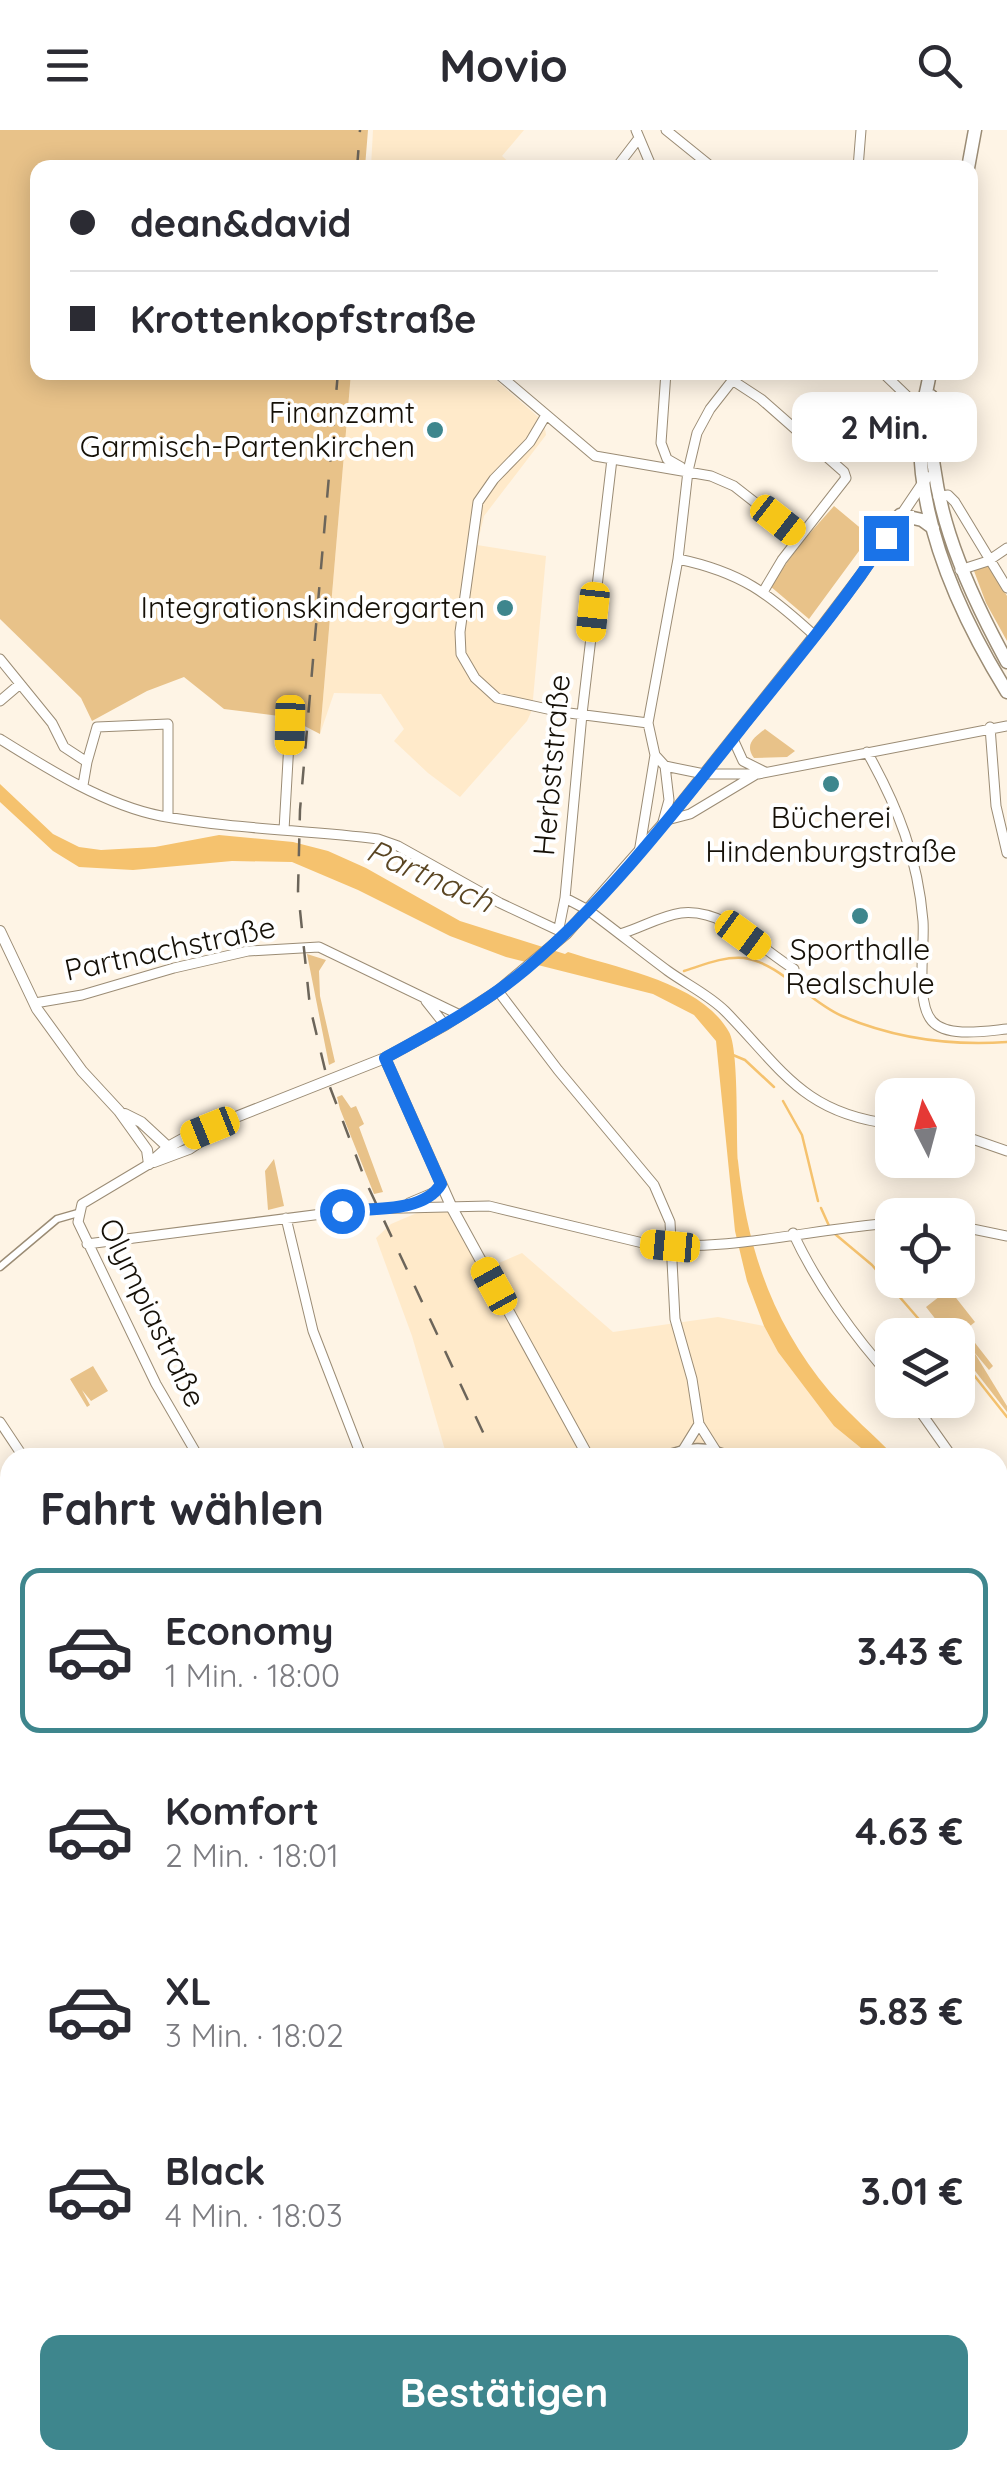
<!DOCTYPE html>
<html lang="de">
<head>
<meta charset="utf-8">
<style>
	:root { --surface:#fff; --page:#f7f7f7; --text:#2b2b33; --muted:#7c7c81; --line:#e1e1e2; --accent:#3e868d }
	body { margin:0; font-family:Quicksand,sans-serif; background:var(--page); color:var(--text); height:100vh; display:flex; flex-direction:column; font-size:38px; white-space:nowrap }
	* { box-sizing:border-box; margin:0 }
	p { font-size:32px; color:var(--muted) }
	.icon { flex:none; width:55px; height:55px; fill:none; stroke:currentColor; stroke-width:2; stroke-linecap:round; stroke-linejoin:round }
	.map { position:relative; flex:1; overflow:hidden }
	.drawer { position:absolute; left:0px; top:1318px; width:1008px; height:1022px; display:flex; flex-direction:column; background:var(--surface); border-radius:30px 30px 0 0; box-shadow:0 5px 25px #0003 }
	.drawer>* { flex:none }
	.banner { position:absolute; left:30px; top:30px; width:948px; height:220px; border-radius:20px; box-shadow:0 5px 25px #0003; display:grid; align-content:center; height:220px; padding:0 40px; background:var(--surface) }
	.needle { width:65px; rotate:354deg }
	.controls { position:absolute; left:875px; top:948px; display:grid; gap:20px }
	.controls a { display:grid; place-items:center; width:100px; height:100px; border-radius:20px; background:var(--surface); box-shadow:0 5px 25px #0003; font-size:50px }
	.end { position:absolute; width:45px; height:45px; margin:-22px; border:12px solid #1a73e8; background:#fff; box-shadow:0 0 0 5px #fff }
	.from { border-radius:50% }
	.bubble { position:absolute; height:70px; border-radius:20px; background:var(--surface); box-shadow:0 5px 25px #0003; font-size:32px; font-weight:800; line-height:70px; text-align:center }
	.car { position:absolute; width:30px; height:60px; margin:-30px -15px; border-radius:12px; box-shadow:0 0 8px 2px #0007; background:linear-gradient(#f5c518 24%,#345 0 40%,#f5c518 0 76%,#345 0 86%,#f5c518 0) }
	.banner b { display:flex; align-items:center; gap:35px; height:95px; font-size:38px }
	.banner b+b { border-top:2px solid var(--line) }
	.banner i { width:25px; height:25px; background:var(--text) }
	ul { padding:0; list-style:none }
	li { display:flex; align-items:center; gap:30px; height:165px; margin:0 20px 15px; padding:0 20px; border:5px solid transparent; border-radius:20px }
	li div { flex:1 }
	li b { display:block; font-size:38px }
	li em { font-style:normal; font-weight:800 }
	li.selected { border-color:var(--accent) }
	li>.icon { width:90px; height:90px; stroke-width:1.5 }
	h2 { padding:0 40px; font-size:45px; line-height:120px }
	.primary-button { display:flex; gap:20px; margin-top:auto; padding:20px 40px }
	.primary-button a { flex:1; height:115px; border-radius:20px; background:var(--accent); color:#fff; font-size:40px; font-weight:800; line-height:115px; text-align:center }
	header { display:flex; justify-content:space-between; align-items:center; height:130px; padding:0 40px; background:var(--surface); font-size:45px; font-weight:800 }
	.map>svg:first-child { display:block }
	.built { fill:#ffeaca }
	.green { fill:#e8c289 }
	.water { fill:#f5c26e }
	.lines { fill:none; stroke-linecap:round; stroke-linejoin:round }
	.stream { stroke:#f5c26e; stroke-width:2.5 }
	.pedestrian-casing { stroke:#9b8c75; stroke-width:9 }
	.minor-casing { stroke:#9b8c75; stroke-width:11 }
	.tertiary-casing { stroke:#9b8c75; stroke-width:12 }
	.secondary-casing { stroke:#9b8c75; stroke-width:14 }
	.primary-casing { stroke:#9b8c75; stroke-width:15 }
	.pedestrian { stroke:#fff; stroke-width:6 }
	.minor { stroke:#fff; stroke-width:9 }
	.tertiary { stroke:#fff; stroke-width:10 }
	.secondary { stroke:#fff; stroke-width:11 }
	.primary { stroke:#fff; stroke-width:12 }
	.rail { stroke:#6c655a; stroke-width:2.5; stroke-dasharray:18 18; stroke-linecap:butt }
	.route { stroke:#1a73e8; stroke-width:12 }
	.poi-dot { fill:#3e868d; stroke:#fff; stroke-width:4 }
	.labels { text-anchor:middle; stroke-width:8; stroke-linejoin:round; paint-order:stroke }
	.poi-label { font-size:30px; fill:#151007; stroke:#fff; text-anchor:end }
	.street-label { font-size:30px; fill:#151007; stroke:#fff }
	.water-label { font-size:32px; font-style:italic; fill:#5a4522; stroke:#fff }
</style>
</head>
<body>
<header><svg class="icon" aria-label="menu" viewBox="0 0 24 24"><path d="M4 6h16M4 12h16M4 18h16"/></svg>Movio<svg class="icon" aria-label="search" viewBox="0 0 24 24"><circle cx="10" cy="10" r="6"/><path d="M15 15l6 6"/></svg></header>
<div class="map">
<svg width="1007" height="2339" viewBox="0 0 1007 2339">
	<rect width="100%" height="100%" fill="#fef4e5"/>
	<!-- built -->
	<path class="built" d="M373,0H524L502,26L514,37H371Z
		M351,243H488L544,292L546,305L484,386L477,415L546,426L532,580L527,591L460,667L428,643L394,611L404,599L381,564L334,563L320,604Z
		M445,1071L487,1138L522,1123L613,1202L718,1187L764,1196L778,1222L834,1296L872,1327H447L412,1206L376,1108L391,1094Z
		M998,2143L1007,2155V2339H927L926,2330H998Z"/>
	<!-- green -->
	<path class="green" d="M0,0H368L365,37L38,38V242L351,243L320,604L287,587L224,579L184,547L147,561L92,591L81,568L0,489Z
		M834,376L870,406L809,489L770,456L802,412Z
		M988,433L1007,466V511L986,473L974,441Z
		M765,599L795,621L787,627L754,628C743,613 757,606 765,599Z
		M307,824L326,830L319,841L320,866L335,932L329,935Z
		M342,965L351,978L356,976L364,994L359,997L383,1062L374,1064L340,979L337,967Z
		M274,1029L284,1076L268,1080L265,1041Z
		M949,1159L975,1192L965,1200L993,1236L989,1240L974,1222L1007,1276V1282L958,1219V1208L961,1205H948L926,1177Z
		M93,1236L108,1261L91,1271L82,1260L90,1275L87,1277L70,1249Z
		M10,2036V2223L0,2209V2044Z
		M83,2330H814L812,2339H89Z
		M845,2330H926L927,2339H841Z"/>
	<!-- water -->
	<path class="water" d="M0,654L53,704L79,717L101,720L155,717L219,705L293,712L328,721L366,738L460,791L565,824L568,822C619,839 701,852 729,902C739,919 736,1005 738,1031C747,1119 773,1194 830,1262C850,1285 874,1305 895,1327H872L834,1296L778,1222L764,1196L747,1151L735,1101L716,911L694,885L653,864L506,827L450,806L358,760L292,732L232,731L133,740L79,737L53,721L0,672Z"/>
	<g class="lines">
		<!-- stream -->
		<path class="stream" d="M684,841C703,835 724,826 744,828C780,833 809,872 842,886C896,909 949,916 1007,912
			M733,925L745,930L774,957
			M783,971L802,1005L818,1071
			M821,1078L830,1098
			M835,1104L872,1135L923,1194L937,1205
			M958,1225L1007,1287
			M341,2330L344,2339"/>
		<!-- pedestrian casing -->
		<g class="pedestrian-casing">
			<path id="pedestrian" d="M0,1137L57,1089L78,1083"/>
		</g>
		<!-- minor casing -->
		<g class="minor-casing">
			<path id="minor" d="M636,0L652,38
				M666,0L713,38
				M616,38L639,8
				M858,38L861,0
				M496,242L595,326L711,346L734,356L799,407
				M666,242L661,313L667,329L681,337
				M882,242L909,268L922,272
				M732,250L761,269L844,342L846,348L782,430L763,462
				M546,285L530,312L494,349L478,372L460,502L461,524L475,548L497,568L561,582L648,593
				M938,367L948,365L955,372L1007,458
				M678,429C741,442 768,463 815,506
				M960,440L988,431L1007,418
				M0,529L52,593L64,617L87,632L83,655
				M0,571L20,554
				M990,597L996,676L1007,723
				M0,609C48,639 105,675 161,686C233,699 305,700 378,709L398,716L500,773L566,804
				M733,609L743,631L765,642
				M867,622C898,677 918,729 923,791C925,817 915,872 932,891C947,908 986,901 1007,899
				M655,625L665,636L704,644H758L1007,596
				M87,632L97,597L168,594V686
				M667,690L690,684L755,645
				M663,692L669,670L665,636
				M284,700L290,595
				M639,723L655,625L648,593L678,429L688,341L697,303L710,279L739,242
				M565,768L588,780C615,800 641,821 668,841C686,854 709,865 725,881C781,938 803,984 892,994
				M559,798L565,768L582,584L612,329
				M620,804C641,798 660,786 681,783C724,778 760,818 794,839
				M498,861L558,940L654,1055L670,1092L675,1189L692,1249L699,1294L716,1321
				M426,871L445,895
				M35,873L82,865L174,838L248,821L319,817L460,885
				M958,1004L1007,1021
				M149,1034L82,1074L78,1092L156,1254L199,1328
				M409,1073L435,1062L441,1054
				M286,1088L313,1201L362,1328
				M958,1096L1007,1106
				M793,1103C816,1153 855,1208 892,1248
				M87,1114L361,1079L489,1076L647,1114C729,1122 811,1099 892,1093
				M912,1270L953,1328
				M0,1292L24,1328
				M683,1320L699,1294
				M998,1406L1007,1424
				M998,1607L1007,1616
				M0,1660L10,1670
				M998,1781L1007,1782
				M0,1858L10,1852
				M998,1937L1007,1961
				M0,1976L10,1992
				M0,2322L10,2314
				M353,2330L355,2339"/>
		</g>
		<!-- tertiary casing -->
		<g class="tertiary-casing">
			<path id="tertiary" d="M0,801L37,879L82,941L119,981L147,1020L149,1034
				M385,928L452,1078L589,1328
				M125,984L141,992L168,1017
				M154,1032L189,1019L219,999
				M149,1034L168,1017L188,1006L385,928L445,895L498,861L566,804L677,678L823,495L861,445L927,347"/>
		</g>
		<!-- secondary casing -->
		<g class="secondary-casing">
			<path id="secondary" d="M664,1328C688,1318 706,1316 729,1328
				M998,1371L1007,1364
				M998,1387L1007,1381
				M0,1700L10,1694
				M0,1718L10,1712"/>
		</g>
		<!-- primary casing -->
		<g class="primary-casing">
			<path id="primary" d="M968,38L975,0
				M930,242C927,263 920,280 920,302C918,393 960,486 1007,562
				M931,266C925,364 961,448 1007,532
				M900,385L922,390L933,398"/>
		</g>
		<!-- pedestrian -->
		<use href="#pedestrian" class="pedestrian"/>
		<!-- minor -->
		<use href="#minor" class="minor"/>
		<!-- tertiary -->
		<use href="#tertiary" class="tertiary"/>
		<!-- secondary -->
		<use href="#secondary" class="secondary"/>
		<!-- primary -->
		<use href="#primary" class="primary"/>
		<!-- rail -->
		<path class="rail" d="M357,38L360,0
			M338,242L300,680L298,761L310,877L328,952L366,1052L495,1328
			M998,2164L1007,2178
			M824,2339L825,2330
			M880,2339L884,2330"/>
	</g>
	<g class="lines">
		<!-- route -->
		<path class="route" d="M342,1081C371,1078 424,1083 441,1054L385,928C434,901 483,875 526,839C607,770 673,684 739,601C789,538 842,476 886,408"/>
	</g>
	<!-- markers -->
	<g class="poi-dot">
		<circle cx="435" cy="300" r="10"/>
		<circle cx="505" cy="478" r="10"/>
		<circle cx="831" cy="654" r="10"/>
		<circle cx="860" cy="786" r="10"/>
	</g>
	<g class="labels">
		<!-- poi labels -->
		<g class="poi-label">
			<text x="415" y="293">Finanzamt<tspan x="415" dy="34">Garmisch-Partenkirchen</tspan></text>
			<text x="485" y="488">Integrationskindergarten</text>
			<text x="831" y="698" text-anchor="middle">Bücherei<tspan x="831" dy="34">Hindenburgstraße</tspan></text>
			<text x="860" y="830" text-anchor="middle">Sporthalle<tspan x="860" dy="34">Realschule</tspan></text>
		</g>
		<!-- street labels -->
		<g class="street-label">
			<text transform="translate(552 635) rotate(-85)" y="10">Herbststraße</text>
			<text transform="translate(170 819) rotate(-12)" y="10">Partnachstraße</text>
			<text transform="translate(152 1183) rotate(64)" y="10">Olympiastraße</text>
		</g>
		<!-- water labels -->
		<g class="water-label">
			<text transform="translate(430 746) rotate(24)" y="11">Partnach</text>
		</g>
	</g>
</svg>
<div class="controls">
<a><svg class="needle" viewBox="-14 -14 28 28"><path d="M0-13l5 13h-10z" fill="#e53935"/><path d="M0 13l5-13h-10z" fill="#7c7c81"/></svg></a>
<a><svg class="icon" aria-label="locate" viewBox="0 0 24 24"><circle cx="12" cy="12" r="6"/><path d="M12 2v4M12 18v4M2 12h4M18 12h4"/></svg></a>
<a><svg class="icon" aria-label="layers" viewBox="0 0 24 24"><path d="M12 4l9 5-9 5-9-5zM3 14l9 5 9-5"/></svg></a>
</div>
<i class="end from" style="left:342px;top:1081px"></i>
<i class="end" style="left:886px;top:408px"></i>
<div class="bubble" style="left:792px;top:262px;width:185px">2 Min.</div>
<i class="car" style="left:778px;top:390px;rotate:128deg"></i>
<i class="car" style="left:593px;top:482px;rotate:186deg"></i>
<i class="car" style="left:290px;top:595px;rotate:181deg"></i>
<i class="car" style="left:743px;top:805px;rotate:126deg"></i>
<i class="car" style="left:210px;top:998px;rotate:248deg"></i>
<i class="car" style="left:670px;top:1116px;rotate:275deg"></i>
<i class="car" style="left:494px;top:1156px;rotate:331deg"></i>
<div class="banner">
<b><i class="from"></i>dean&amp;david</b>
<b><i></i>Krottenkopfstraße</b>
</div>
<section class="drawer">
<h2>Fahrt wählen</h2>
<ul>
<li class="selected"><svg class="icon" aria-label="car" viewBox="0 0 24 24"><path d="M5 17H2v-5l4-1 3-4h7l3 4 3 1v5h-3M9 17h6M6 11h13"/><circle cx="7" cy="17" r="2"/><circle cx="17" cy="17" r="2"/></svg><div><b>Economy</b><p>1 Min. · 18:00</p></div><em>3.43 €</em></li>
<li><svg class="icon" aria-label="car" viewBox="0 0 24 24"><path d="M5 17H2v-5l4-1 3-4h7l3 4 3 1v5h-3M9 17h6M6 11h13"/><circle cx="7" cy="17" r="2"/><circle cx="17" cy="17" r="2"/></svg><div><b>Komfort</b><p>2 Min. · 18:01</p></div><em>4.63 €</em></li>
<li><svg class="icon" aria-label="car" viewBox="0 0 24 24"><path d="M5 17H2v-5l4-1 3-4h7l3 4 3 1v5h-3M9 17h6M6 11h13"/><circle cx="7" cy="17" r="2"/><circle cx="17" cy="17" r="2"/></svg><div><b>XL</b><p>3 Min. · 18:02</p></div><em>5.83 €</em></li>
<li><svg class="icon" aria-label="car" viewBox="0 0 24 24"><path d="M5 17H2v-5l4-1 3-4h7l3 4 3 1v5h-3M9 17h6M6 11h13"/><circle cx="7" cy="17" r="2"/><circle cx="17" cy="17" r="2"/></svg><div><b>Black</b><p>4 Min. · 18:03</p></div><em>3.01 €</em></li>
</ul>
<div class="primary-button"><a>Bestätigen</a></div>
</section>
</div>
</body>
</html>
